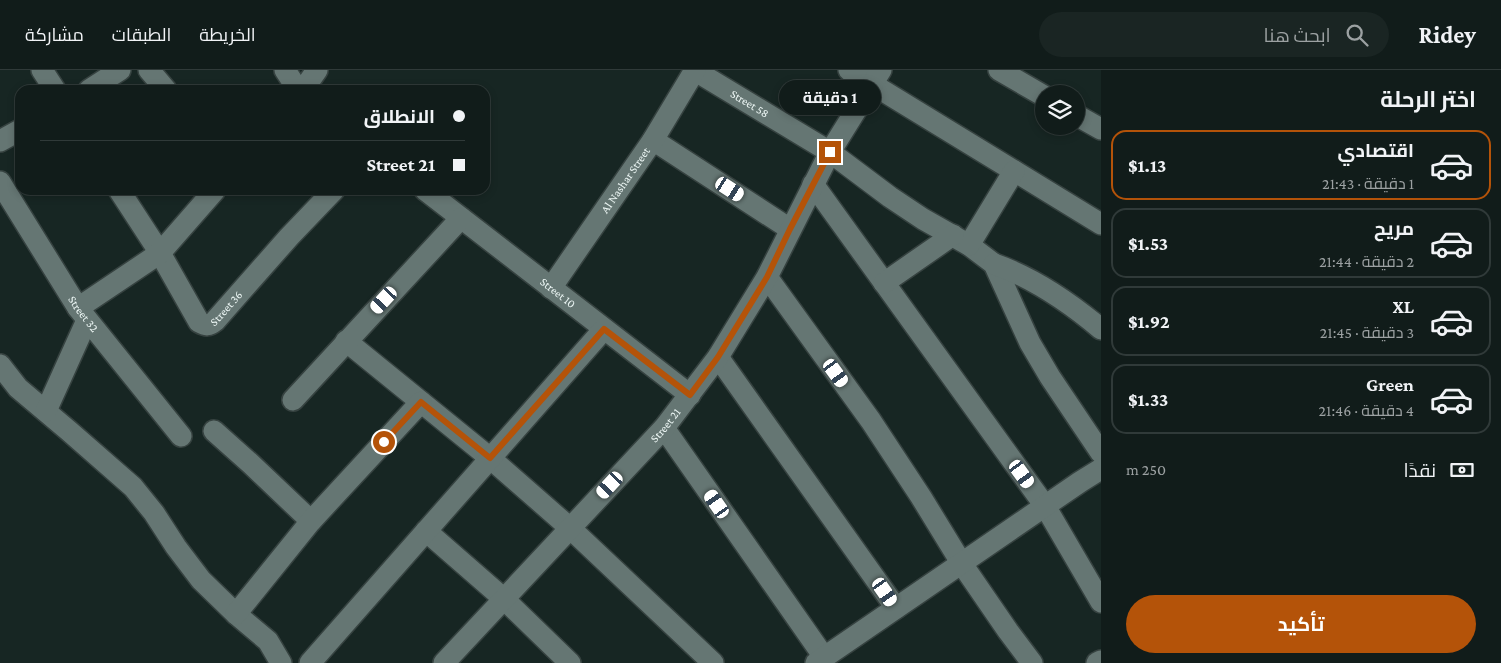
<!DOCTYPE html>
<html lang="ar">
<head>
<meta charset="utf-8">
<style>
	:root { --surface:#111c1a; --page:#1a2523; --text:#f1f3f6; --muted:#9ca1a2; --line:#303a39; --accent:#b45309 }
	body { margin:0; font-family:"Crimson Pro",Cairo,serif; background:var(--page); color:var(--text); direction:rtl; height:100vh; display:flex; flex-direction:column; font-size:19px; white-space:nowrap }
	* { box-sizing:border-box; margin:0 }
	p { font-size:16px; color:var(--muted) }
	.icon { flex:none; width:28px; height:28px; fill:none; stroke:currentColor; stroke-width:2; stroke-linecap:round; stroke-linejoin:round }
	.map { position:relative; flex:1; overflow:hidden; direction:ltr }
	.drawer { display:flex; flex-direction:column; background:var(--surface); width:400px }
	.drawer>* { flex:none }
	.top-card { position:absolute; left:15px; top:15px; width:475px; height:110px; border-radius:15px; box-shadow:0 2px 8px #0003,0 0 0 1px var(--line); direction:rtl; display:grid; align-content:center; height:110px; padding:0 25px; background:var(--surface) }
	.buttons { position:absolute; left:1035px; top:15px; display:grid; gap:10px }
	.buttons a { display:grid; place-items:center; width:50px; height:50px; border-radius:50%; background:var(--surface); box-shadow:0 2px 8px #0003,0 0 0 1px var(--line); font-size:25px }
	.end { position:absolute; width:22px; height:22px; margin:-11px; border:6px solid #b45309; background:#fff; box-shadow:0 0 0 2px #fff }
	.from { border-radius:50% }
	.bubble { position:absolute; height:35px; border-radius:18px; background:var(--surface); box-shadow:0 2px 8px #0003,0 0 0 1px var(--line); font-size:16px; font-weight:700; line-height:35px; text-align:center; direction:rtl }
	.car { position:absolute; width:15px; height:30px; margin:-15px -8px; border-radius:6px; box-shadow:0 0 4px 1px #0007; background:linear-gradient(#fff 24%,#345 0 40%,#fff 0 76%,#345 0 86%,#fff 0) }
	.top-card b { display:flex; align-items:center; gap:18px; height:48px; font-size:19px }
	.top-card b+b { border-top:1px solid var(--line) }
	.top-card i { width:12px; height:12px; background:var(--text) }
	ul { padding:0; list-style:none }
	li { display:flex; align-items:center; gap:15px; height:70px; margin:0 10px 8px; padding:0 15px; border:2px solid var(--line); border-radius:15px }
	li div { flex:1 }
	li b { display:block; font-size:19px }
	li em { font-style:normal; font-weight:700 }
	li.on { border-color:var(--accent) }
	li>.icon { width:45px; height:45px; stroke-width:1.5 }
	h2 { padding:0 25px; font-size:22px; line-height:60px }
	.pay { display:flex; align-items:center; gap:12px; height:55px; padding:0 25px; font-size:19px }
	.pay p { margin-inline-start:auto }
	.primary-button { display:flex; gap:10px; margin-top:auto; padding:10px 25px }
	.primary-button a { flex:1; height:58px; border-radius:30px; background:var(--accent); color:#fff; font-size:20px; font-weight:700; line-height:58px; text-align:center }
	header { display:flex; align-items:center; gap:30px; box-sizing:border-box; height:70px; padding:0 25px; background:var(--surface); border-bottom:1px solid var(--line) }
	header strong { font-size:24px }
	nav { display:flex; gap:28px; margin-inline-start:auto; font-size:18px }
	.search { width:350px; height:45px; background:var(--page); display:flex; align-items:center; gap:12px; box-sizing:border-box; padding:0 18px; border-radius:28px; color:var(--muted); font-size:19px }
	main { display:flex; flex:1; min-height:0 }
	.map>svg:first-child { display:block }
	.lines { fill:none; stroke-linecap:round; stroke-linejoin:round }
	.street-casing { stroke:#364240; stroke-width:24 }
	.street { stroke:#657673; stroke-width:21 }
	.route { stroke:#b45309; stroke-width:6 }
	.labels { text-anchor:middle; stroke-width:5; stroke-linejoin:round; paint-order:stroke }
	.street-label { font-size:12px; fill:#ebf5f3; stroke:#0e1c1a }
</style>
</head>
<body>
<header>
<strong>Ridey</strong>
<div class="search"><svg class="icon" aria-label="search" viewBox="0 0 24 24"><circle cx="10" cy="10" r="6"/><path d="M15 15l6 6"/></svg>ابحث هنا</div>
<nav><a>الخريطة</a><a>الطبقات</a><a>مشاركة</a></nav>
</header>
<main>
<section class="drawer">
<h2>اختر الرحلة</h2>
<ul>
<li class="on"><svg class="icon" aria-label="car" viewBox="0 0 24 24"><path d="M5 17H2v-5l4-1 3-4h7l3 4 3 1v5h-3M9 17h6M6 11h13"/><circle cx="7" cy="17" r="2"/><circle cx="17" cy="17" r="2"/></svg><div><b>اقتصادي</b><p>1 دقيقة · 21:43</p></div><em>$1.13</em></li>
<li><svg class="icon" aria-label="car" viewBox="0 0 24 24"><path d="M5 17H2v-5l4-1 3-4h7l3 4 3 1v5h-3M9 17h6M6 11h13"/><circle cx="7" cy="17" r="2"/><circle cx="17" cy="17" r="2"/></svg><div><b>مريح</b><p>2 دقيقة · 21:44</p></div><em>$1.53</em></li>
<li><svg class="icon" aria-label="car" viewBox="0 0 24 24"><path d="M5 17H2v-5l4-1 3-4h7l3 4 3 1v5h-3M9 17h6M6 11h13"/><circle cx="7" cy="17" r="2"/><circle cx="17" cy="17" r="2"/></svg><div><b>XL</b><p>3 دقيقة · 21:45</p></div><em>$1.92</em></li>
<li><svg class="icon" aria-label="car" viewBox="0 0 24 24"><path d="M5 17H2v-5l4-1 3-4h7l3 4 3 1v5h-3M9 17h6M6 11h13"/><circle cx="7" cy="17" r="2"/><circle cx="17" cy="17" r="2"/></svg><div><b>Green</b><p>4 دقيقة · 21:46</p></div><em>$1.33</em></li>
</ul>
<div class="pay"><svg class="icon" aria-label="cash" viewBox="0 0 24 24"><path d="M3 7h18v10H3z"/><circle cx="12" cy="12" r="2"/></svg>نقدًا<p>250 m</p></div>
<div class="primary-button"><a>تأكيد</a></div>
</section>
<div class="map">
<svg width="1101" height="593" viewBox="0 0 1101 593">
	<rect width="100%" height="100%" fill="#172623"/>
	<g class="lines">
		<!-- street casing -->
		<g class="street-casing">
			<g id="street">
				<path d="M42,0L55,20"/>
				<path d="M149,0L166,20"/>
				<path d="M285,0L298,20"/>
				<path id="s1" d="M694,0L830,82L890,127L923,149L969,175L994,194L1030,273L1050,307L1101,383"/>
				<path d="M849,0L1101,154"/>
				<path d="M999,0L1044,26"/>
				<path d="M89,20L120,0"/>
				<path d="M303,20L317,0"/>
				<path d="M1076,45L1101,59"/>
				<path d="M653,70L790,159"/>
				<path d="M0,71L20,60"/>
				<path id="s2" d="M0,112L78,238L181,366"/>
				<path d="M813,114L1045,436L1101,532"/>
				<path id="s3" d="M119,120L160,183L199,252C206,256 209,256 215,251L289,167L334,120"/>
				<path id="s4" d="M425,120L690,325"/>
				<path d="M969,175L1014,101"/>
				<path d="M994,194C1034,208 1069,232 1101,259"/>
				<path d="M767,207L871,351L921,427L962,494L1008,561L1032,593"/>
				<path d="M884,213L953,165"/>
				<path id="s5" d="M551,218L653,70L695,0"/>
				<path d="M78,238L160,183L215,120"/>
				<path d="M346,271L490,388L570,458L713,593"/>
				<path d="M718,287L896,538"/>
				<path d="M0,295L18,318L69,361L133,417L154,443L176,477L201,510L236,544L268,571L281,593"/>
				<path d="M293,330L461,148"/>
				<path d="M46,341L87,250"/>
				<path d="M664,358L824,587"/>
				<path d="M214,361L251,394L311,451"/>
				<path d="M426,461L504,529L570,593"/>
				<path d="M236,544L311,451L421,332"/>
				<path d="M310,593L604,259"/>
				<path id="s6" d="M444,593L664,358L718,287L767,207L830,82L881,0"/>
				<path d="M816,593L1080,412L1101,399"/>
				<path d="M1097,593L1101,591"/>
			</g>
		</g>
		<!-- street -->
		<use href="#street" class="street"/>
	</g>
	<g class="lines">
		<!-- route -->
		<path class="route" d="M384,372L421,332L490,388L604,259L690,325L718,287L767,207L790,159L830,82"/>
	</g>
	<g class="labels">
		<!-- street labels -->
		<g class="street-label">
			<text dy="4" stroke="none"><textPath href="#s1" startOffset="65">Street 58</textPath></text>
			<text dy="4" stroke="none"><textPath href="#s5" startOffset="131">Al Nashar Street</textPath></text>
			<text dy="4" stroke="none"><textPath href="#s4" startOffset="168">Street 10</textPath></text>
			<text dy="4" stroke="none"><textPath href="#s3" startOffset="189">Street 36</textPath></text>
			<text dy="4" stroke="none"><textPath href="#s2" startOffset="156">Street 32</textPath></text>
			<text dy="4" stroke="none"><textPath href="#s6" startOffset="325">Street 21</textPath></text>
		</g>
	</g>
</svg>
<div class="buttons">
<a><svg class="icon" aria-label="layers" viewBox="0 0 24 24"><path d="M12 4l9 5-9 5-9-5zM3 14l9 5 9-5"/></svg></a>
</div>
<i class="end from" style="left:384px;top:372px"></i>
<i class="end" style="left:830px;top:82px"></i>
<div class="bubble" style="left:779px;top:10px;width:102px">1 دقيقة</div>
<i class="car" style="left:730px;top:119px;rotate:123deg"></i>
<i class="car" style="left:384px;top:230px;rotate:223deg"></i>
<i class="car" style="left:836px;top:303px;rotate:144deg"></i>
<i class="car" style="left:1022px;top:404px;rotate:144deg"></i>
<i class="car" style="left:610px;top:415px;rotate:223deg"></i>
<i class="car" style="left:717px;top:434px;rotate:325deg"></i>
<i class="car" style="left:885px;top:522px;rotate:145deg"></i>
<div class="top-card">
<b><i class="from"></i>الانطلاق</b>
<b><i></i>Street 21</b>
</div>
</div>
</main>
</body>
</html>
